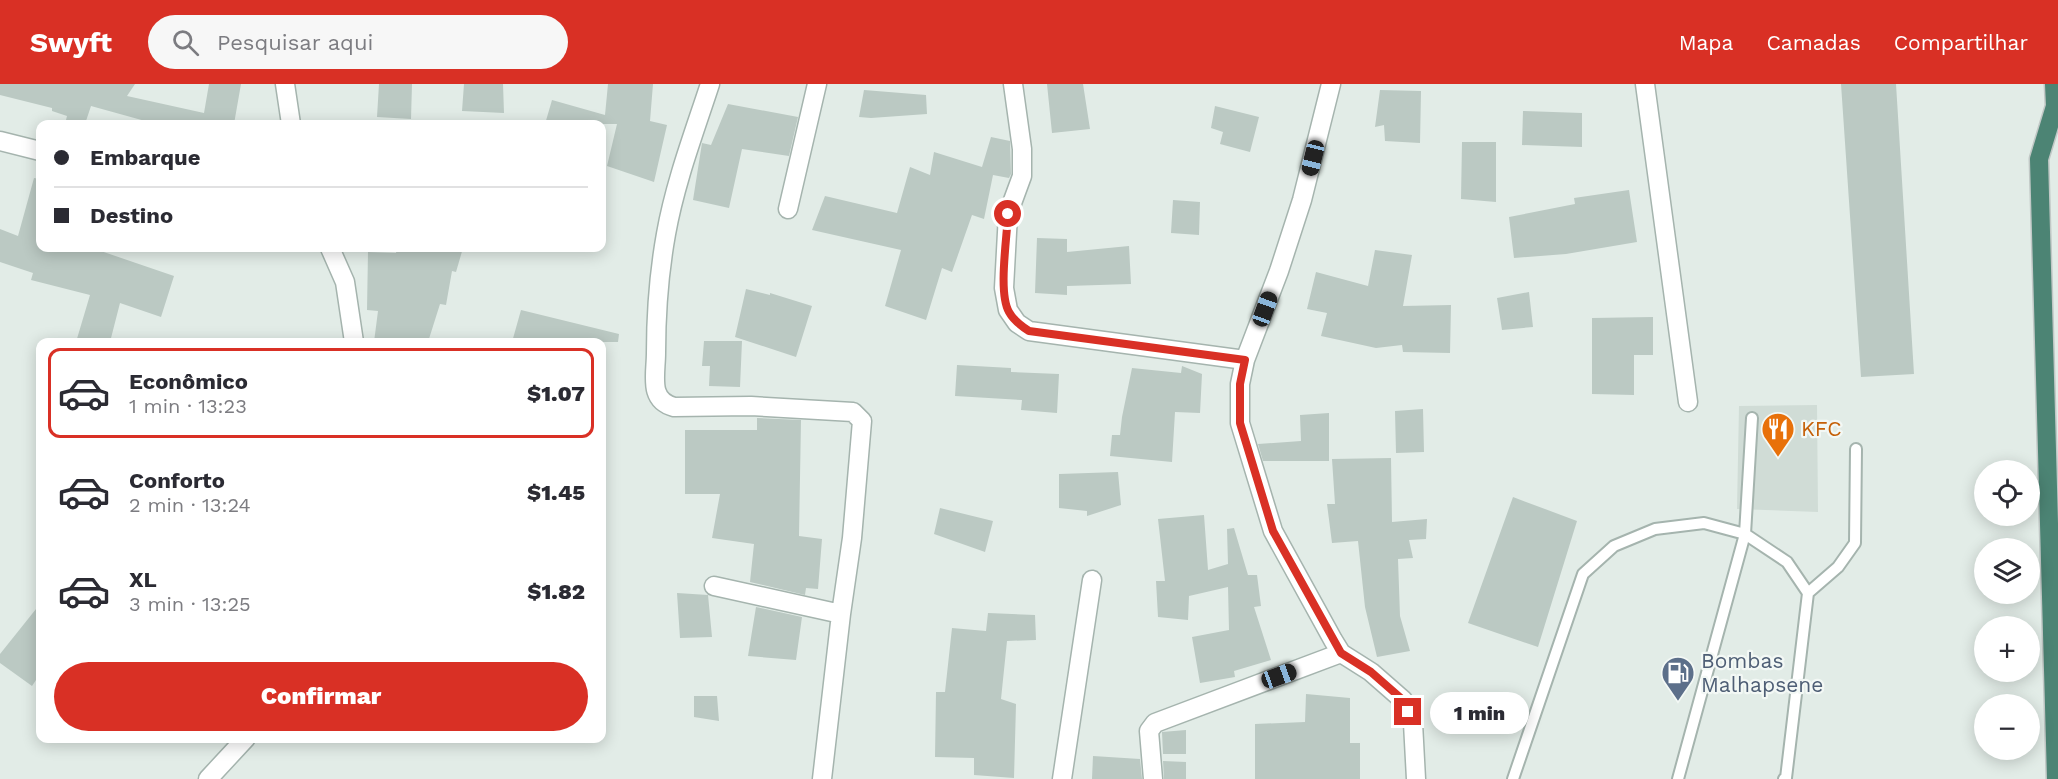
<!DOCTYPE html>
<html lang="pt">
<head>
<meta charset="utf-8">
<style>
	:root { --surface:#fff; --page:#f7f7f7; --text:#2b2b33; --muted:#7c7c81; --line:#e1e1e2; --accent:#d93025 }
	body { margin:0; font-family:"Work Sans",sans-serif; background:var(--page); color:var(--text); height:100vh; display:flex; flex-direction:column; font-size:22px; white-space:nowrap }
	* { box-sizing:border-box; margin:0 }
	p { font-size:20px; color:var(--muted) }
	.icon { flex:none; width:33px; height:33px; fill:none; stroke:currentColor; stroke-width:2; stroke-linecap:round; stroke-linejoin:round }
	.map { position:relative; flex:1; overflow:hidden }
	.sheet { position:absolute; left:36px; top:254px; width:570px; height:405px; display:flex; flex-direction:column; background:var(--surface); border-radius:12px; box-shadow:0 3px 15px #0003 }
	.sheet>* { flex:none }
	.top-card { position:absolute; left:36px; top:36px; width:570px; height:132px; border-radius:12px; box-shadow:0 3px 15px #0003; display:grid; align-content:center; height:132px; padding:0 18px; background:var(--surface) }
	.tools { position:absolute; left:1974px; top:376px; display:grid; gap:12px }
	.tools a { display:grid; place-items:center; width:66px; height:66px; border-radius:50%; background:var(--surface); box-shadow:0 3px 15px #0003; font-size:30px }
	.end { position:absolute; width:27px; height:27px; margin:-14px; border:8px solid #d93025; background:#fff; box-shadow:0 0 0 3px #fff }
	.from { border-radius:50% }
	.bubble { position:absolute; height:42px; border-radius:21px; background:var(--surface); box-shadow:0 3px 15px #0003; font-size:20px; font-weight:800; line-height:42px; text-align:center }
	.car { position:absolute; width:18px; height:36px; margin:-18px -9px; border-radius:8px; box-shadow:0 0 4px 2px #0007; background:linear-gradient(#222 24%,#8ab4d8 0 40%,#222 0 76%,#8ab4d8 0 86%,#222 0) }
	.top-card b { display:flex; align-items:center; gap:21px; height:57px; font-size:22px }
	.top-card b+b { border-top:2px solid var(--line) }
	.top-card i { width:15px; height:15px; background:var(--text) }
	ul { padding:10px 0 0; list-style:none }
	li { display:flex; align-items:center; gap:18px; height:90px; margin:0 12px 9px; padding:0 6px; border:3px solid transparent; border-radius:12px }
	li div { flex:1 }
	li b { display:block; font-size:22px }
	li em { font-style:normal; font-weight:800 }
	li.on { border-color:var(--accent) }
	li>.icon { width:54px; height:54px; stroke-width:1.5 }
	.cta { display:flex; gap:12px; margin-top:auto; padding:12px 18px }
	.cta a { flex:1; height:69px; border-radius:36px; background:var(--accent); color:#fff; font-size:24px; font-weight:800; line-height:69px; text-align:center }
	header { display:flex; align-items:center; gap:36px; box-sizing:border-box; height:84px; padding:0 30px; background:var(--accent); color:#fff }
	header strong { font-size:28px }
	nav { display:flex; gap:33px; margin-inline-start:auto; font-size:21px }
	.search { width:420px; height:54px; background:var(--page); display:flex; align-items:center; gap:15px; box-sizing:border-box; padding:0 21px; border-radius:33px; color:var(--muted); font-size:22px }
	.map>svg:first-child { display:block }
	.built { fill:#d0dcd6 }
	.building { fill:#bbc9c3 }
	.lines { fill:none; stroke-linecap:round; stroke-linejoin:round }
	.service-casing { stroke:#a5b4ae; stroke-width:14 }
	.minor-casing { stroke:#a5b4ae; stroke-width:21 }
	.trunk-casing { stroke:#c1c8c6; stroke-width:21 }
	.service { stroke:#fff; stroke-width:10 }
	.minor { stroke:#fff; stroke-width:18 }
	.trunk { stroke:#4c8474; stroke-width:18 }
	.route { stroke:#d93025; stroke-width:8 }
	.labels { text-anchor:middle; stroke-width:4.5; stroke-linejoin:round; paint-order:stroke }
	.food-label { font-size:21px; fill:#c56008; stroke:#f3f8f5; text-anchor:start }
	.service-label { font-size:21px; fill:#4e5e75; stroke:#f3f8f5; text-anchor:start }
</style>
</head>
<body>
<header>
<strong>Swyft</strong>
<div class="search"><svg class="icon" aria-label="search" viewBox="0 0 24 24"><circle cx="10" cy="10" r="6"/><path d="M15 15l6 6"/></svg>Pesquisar aqui</div>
<nav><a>Mapa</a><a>Camadas</a><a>Compartilhar</a></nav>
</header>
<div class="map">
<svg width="2058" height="695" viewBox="0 0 2058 695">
	<rect width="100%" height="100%" fill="#e2ece7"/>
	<!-- built -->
	<path class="built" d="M1817,321L1818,428L1737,425L1739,322Z"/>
	<!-- building -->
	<path class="building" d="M0,0H135L127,12L204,29L209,0H241L234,40H156L91,22L85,40H65L67,32L52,27V24L0,11Z
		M379,0H412L411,35L377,33Z
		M464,0H503L504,29L462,27Z
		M608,0H653L650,37L667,41L654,98L607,82L617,40H545L552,16L605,31Z
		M1047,0H1083L1090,45L1052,49Z
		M1841,0H1896L1914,290L1861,293Z
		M864,6L926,11L927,30L871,34L859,33Z
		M1380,6L1421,7L1420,59L1385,57L1384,41L1375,43Z
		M728,20L798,33L789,72L742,65L729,124L693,116L702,59L711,61Z
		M1215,22L1259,33L1250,68L1220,60L1223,48L1211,44Z
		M1523,27L1582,29V63L1522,61Z
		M991,53L1010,57L1011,90L1009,94L993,91L984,135L972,131L952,188L942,184L926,236L885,222L901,166L812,146L825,112L897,129L910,83L930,91L934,68L982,83Z
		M1462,58H1496V118L1461,115Z
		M34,94L40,95V164H92L174,192L161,233L120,219L110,258H76L90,211L31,196L33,189L0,178V145L18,152Z
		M1629,106L1637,158L1566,170L1514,174L1509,133L1575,120L1574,114Z
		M1173,116L1200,118L1199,151L1171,149Z
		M1037,154L1067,155V168L1129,162L1131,200L1067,202V211L1035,209Z
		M397,164H463L456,188L452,187L446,221L440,220L428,258H374L378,227L367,226L368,168L396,169Z
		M1375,166L1412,171L1403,222L1451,221L1450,269L1403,268L1402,261L1376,264L1321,252L1327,229L1307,225L1316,188L1368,202Z
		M746,205L770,211V209L812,222L796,273L735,253Z
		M1529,208L1533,243L1502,246L1497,214Z
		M521,226L619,250L618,258H512Z
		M1653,233V271H1634V311L1592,310V234Z
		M704,257H742L740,303L709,302L710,282H702Z
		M957,281L1011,284V288L1059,290L1057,329L1021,326L1022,316L955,312Z
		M1182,282L1202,290L1200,329L1175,328L1172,378L1110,372L1112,351H1120L1122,333L1132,284L1181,289Z
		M1423,325L1424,368L1396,369L1395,327Z
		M1329,329V377H1263L1258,360L1301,357L1300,331Z
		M757,334L801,336L799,452L822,455L818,505L806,504L805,511L750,498L754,460L712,454L720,410H685V346H757Z
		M1391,374L1392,438L1427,435L1426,455L1409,456L1413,474L1398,475L1400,532L1410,567L1377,573L1365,523L1358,457L1332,459L1327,420H1335L1332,375Z
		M1118,388L1121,421L1087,432V427L1059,424V390Z
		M1513,413L1577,437L1538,563L1468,539Z
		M940,424L993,437L985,468L934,450Z
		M1204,431L1208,486L1228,480L1227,445L1234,444L1248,491H1257L1261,522L1254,523L1271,576L1234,587L1235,593L1200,599L1192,553L1229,546L1228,503L1189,512L1188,536L1158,533L1156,497H1165L1158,435Z
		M677,509L708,511L712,553L680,554Z
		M40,520V590L32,602L0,579V570Z
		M756,523L802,533L796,576L748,572Z
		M988,529L1035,531L1036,556L1007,557L1001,615L1016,620L1014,694L974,691V674L935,673L936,608H945L952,544L986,547Z
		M1306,610L1350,614V659H1360V695H1255V640L1305,638Z
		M694,612H717L719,637L694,633Z
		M1186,646V670H1163L1162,648Z
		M1093,672L1140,675L1142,695H1092Z
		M1163,677L1186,678V695H1164Z"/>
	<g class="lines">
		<!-- service casing -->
		<g class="service-casing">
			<path id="service" d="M1808,509L1838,483L1855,459L1856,365
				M1513,695L1583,490L1614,462L1655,445L1704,439L1745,450L1787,478L1808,509L1786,694L1784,695
				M1678,695L1745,450L1752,334"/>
		</g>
		<!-- minor casing -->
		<g class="minor-casing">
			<path id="minor" d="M285,0L291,40
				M710,0C694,49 675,99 666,150C659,189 656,229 656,269C656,291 648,316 674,323L751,322L853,328L862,337L852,454L841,530L822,695
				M1013,0L1022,65V92L1008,130L1004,204L1008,226L1017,239L1029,247L1245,276
				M1331,0L1302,116L1279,187L1245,276L1240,300V339L1273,447L1333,556L1341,569L1371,588L1403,616L1413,639L1416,695
				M1645,0L1688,318
				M0,57L40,67
				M788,125L817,0
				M330,164L345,198L354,258
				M714,502L841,530
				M208,695L246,654
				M1062,695L1092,496
				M1153,695L1149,647L1155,639L1341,569"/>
		</g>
		<!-- trunk casing -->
		<g class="trunk-casing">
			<path id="trunk" d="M2054,0L2055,22L2058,32
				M2055,22L2039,75L2056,695"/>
		</g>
		<!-- service -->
		<use href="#service" class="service"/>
		<!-- minor -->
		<use href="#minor" class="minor"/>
		<!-- trunk -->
		<use href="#trunk" class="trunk"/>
	</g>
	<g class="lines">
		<!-- route -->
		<path class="route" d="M1008,130C1007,154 998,209 1009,228C1014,237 1021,242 1029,247L1245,276L1240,300V339L1273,447L1341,569L1371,588L1403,616L1408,628"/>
	</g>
	<!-- icons -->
	<defs>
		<g id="restaurant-pin" transform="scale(1.725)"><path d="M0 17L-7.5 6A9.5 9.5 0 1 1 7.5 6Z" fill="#e8710a" stroke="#f3f8f5"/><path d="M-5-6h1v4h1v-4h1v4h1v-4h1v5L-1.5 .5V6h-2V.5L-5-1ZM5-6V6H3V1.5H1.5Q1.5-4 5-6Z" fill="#fff"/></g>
		<g id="fuel-pin" transform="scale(1.725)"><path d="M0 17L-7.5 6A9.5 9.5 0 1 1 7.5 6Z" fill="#5c6f8a" stroke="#f3f8f5"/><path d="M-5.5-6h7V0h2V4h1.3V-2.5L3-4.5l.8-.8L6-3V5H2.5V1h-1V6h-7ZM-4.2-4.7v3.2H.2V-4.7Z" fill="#fff"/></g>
	</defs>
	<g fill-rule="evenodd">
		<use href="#restaurant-pin" x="1778" y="345"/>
		<use href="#fuel-pin" x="1678" y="589"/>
	</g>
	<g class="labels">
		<!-- food labels -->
		<g class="food-label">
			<text x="1801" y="352">KFC</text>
		</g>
		<!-- service labels -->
		<g class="service-label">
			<text x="1701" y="584">Bombas<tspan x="1701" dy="24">Malhapsene</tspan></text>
		</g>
	</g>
</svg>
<div class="tools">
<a><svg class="icon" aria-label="locate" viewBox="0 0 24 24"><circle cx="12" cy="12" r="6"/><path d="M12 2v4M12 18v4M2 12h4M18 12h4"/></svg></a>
<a><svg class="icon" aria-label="layers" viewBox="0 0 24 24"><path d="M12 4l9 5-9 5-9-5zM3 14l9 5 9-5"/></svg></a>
<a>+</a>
<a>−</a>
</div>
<i class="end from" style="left:1008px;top:130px"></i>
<i class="end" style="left:1408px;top:628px"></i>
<div class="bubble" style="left:1430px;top:608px;width:99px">1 min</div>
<i class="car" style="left:1313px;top:74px;rotate:194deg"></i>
<i class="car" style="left:1265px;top:225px;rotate:20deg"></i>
<i class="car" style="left:1279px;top:592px;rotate:70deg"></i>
<div class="top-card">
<b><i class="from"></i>Embarque</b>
<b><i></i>Destino</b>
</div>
<section class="sheet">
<ul>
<li class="on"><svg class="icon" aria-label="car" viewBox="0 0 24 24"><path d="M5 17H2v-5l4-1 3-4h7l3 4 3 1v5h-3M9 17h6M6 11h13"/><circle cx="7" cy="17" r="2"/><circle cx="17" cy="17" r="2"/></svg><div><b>Econômico</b><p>1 min · 13:23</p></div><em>$1.07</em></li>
<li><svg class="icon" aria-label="car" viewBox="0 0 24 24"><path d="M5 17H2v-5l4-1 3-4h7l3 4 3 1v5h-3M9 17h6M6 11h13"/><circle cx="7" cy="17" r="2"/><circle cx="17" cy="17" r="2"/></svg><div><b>Conforto</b><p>2 min · 13:24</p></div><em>$1.45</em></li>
<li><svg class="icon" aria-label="car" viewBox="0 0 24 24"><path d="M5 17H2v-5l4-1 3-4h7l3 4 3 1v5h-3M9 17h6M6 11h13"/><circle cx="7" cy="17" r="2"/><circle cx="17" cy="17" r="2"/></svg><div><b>XL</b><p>3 min · 13:25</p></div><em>$1.82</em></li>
</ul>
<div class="cta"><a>Confirmar</a></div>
</section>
</div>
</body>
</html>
